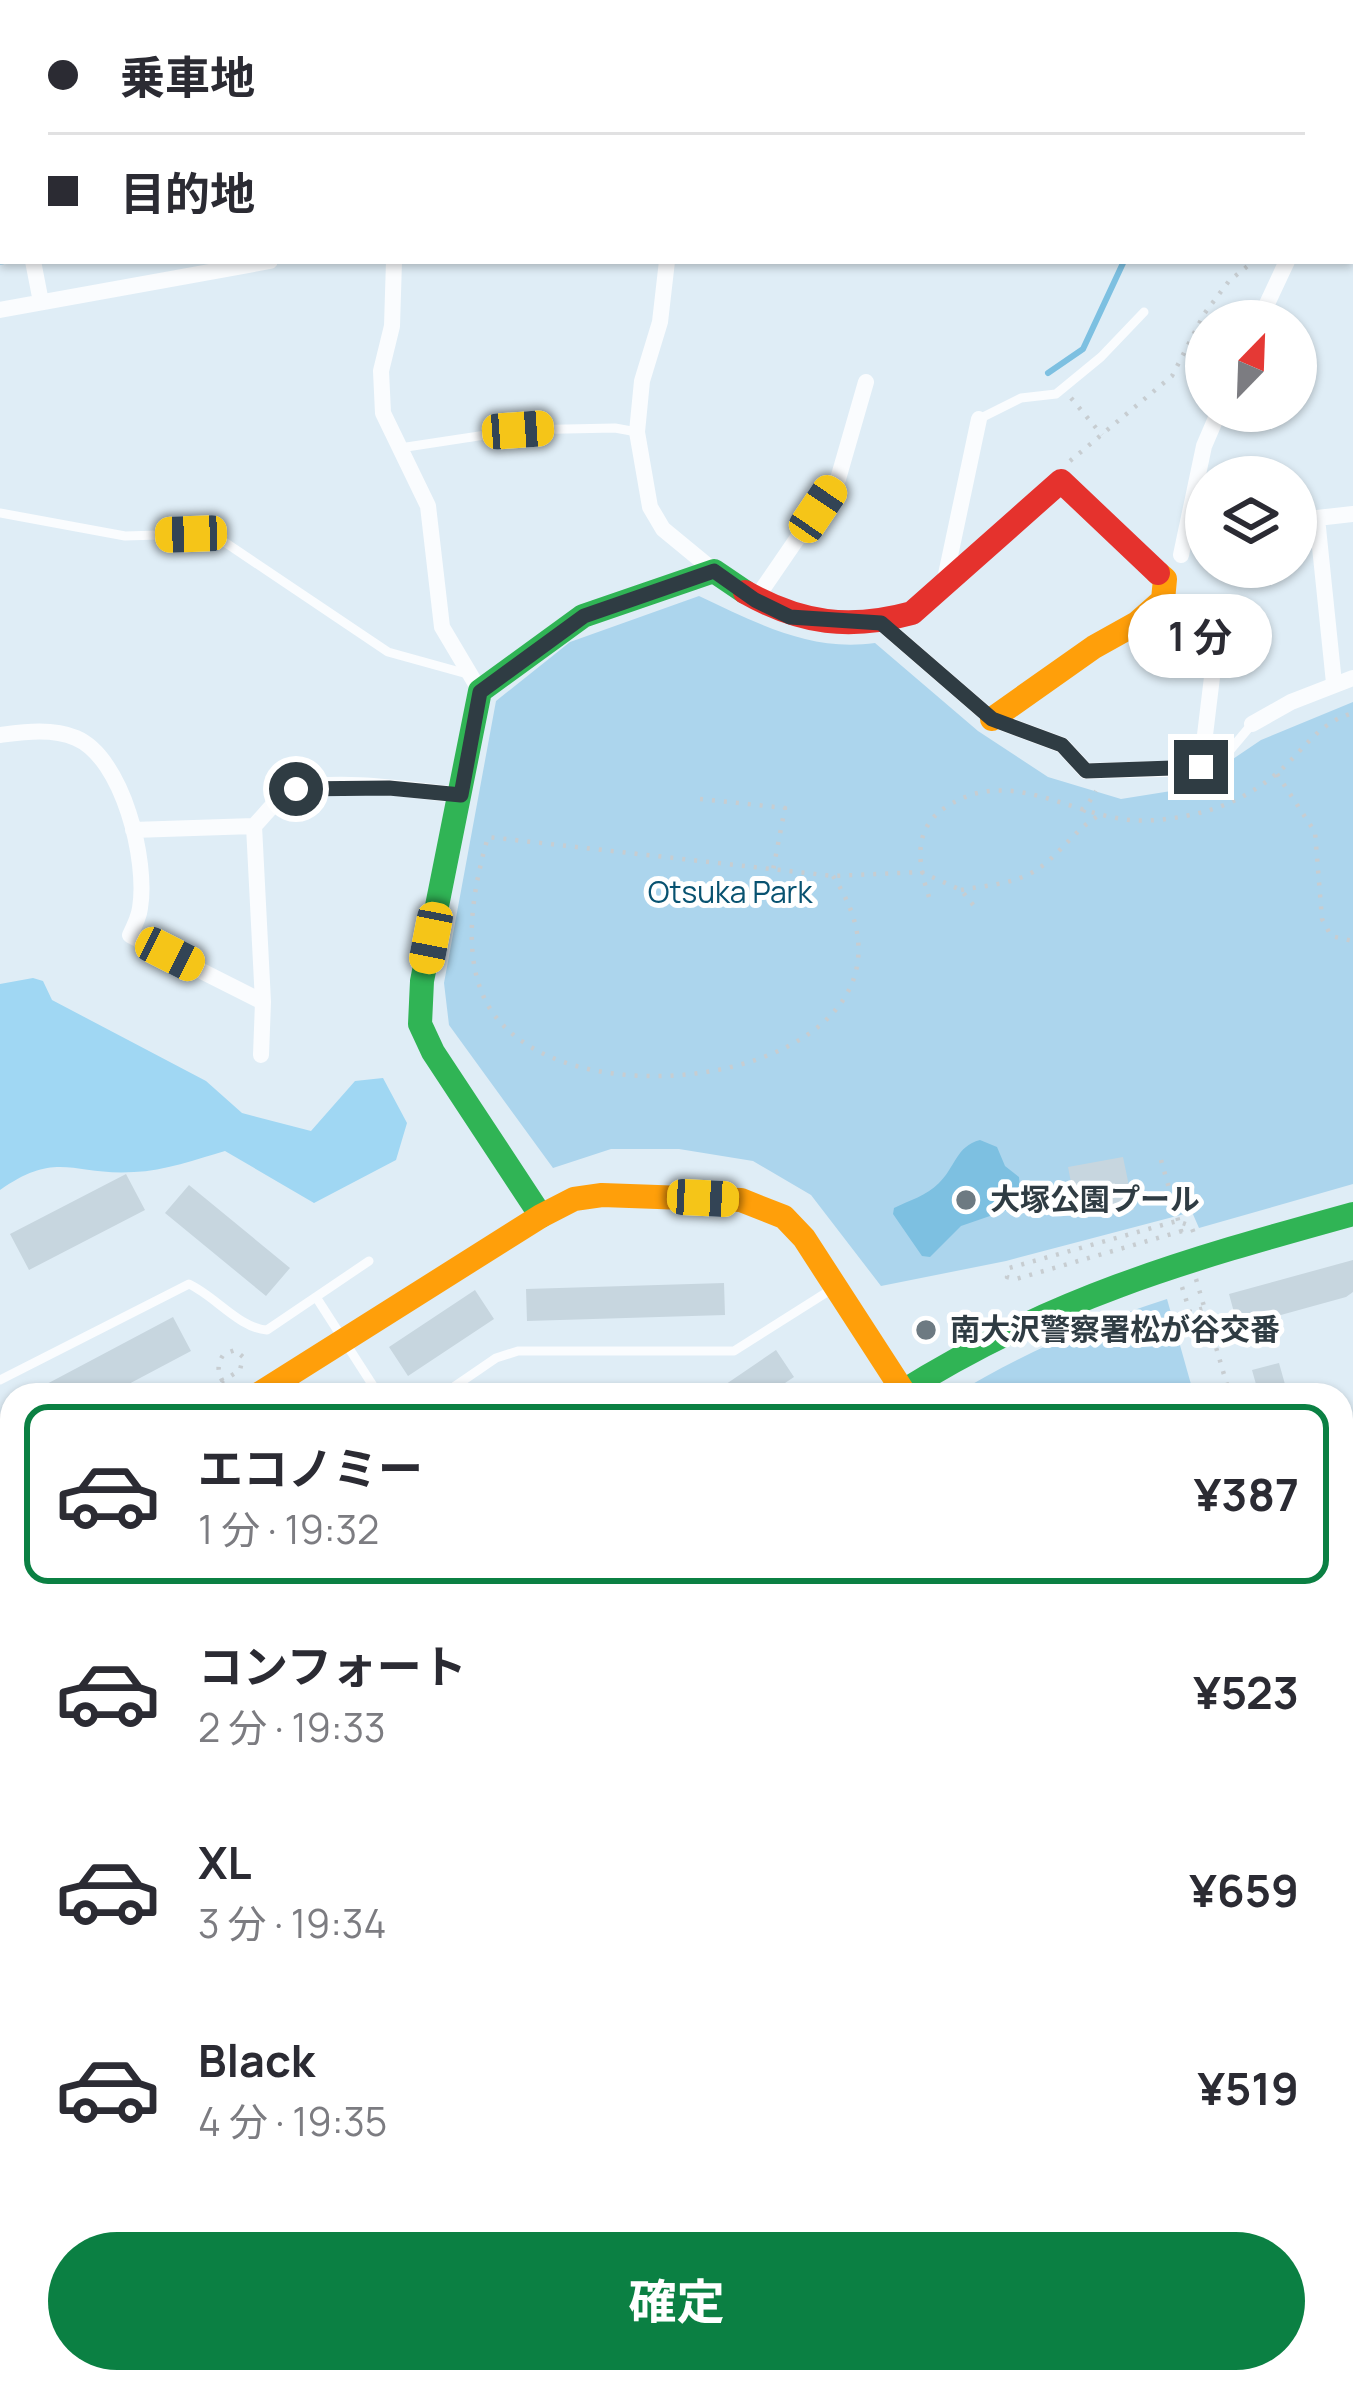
<!DOCTYPE html>
<html lang="ja">
<head>
<meta charset="utf-8">
<style>
	:root { --surface:#fff; --page:#f7f7f7; --text:#2b2b33; --muted:#7c7c81; --line:#e1e1e2; --accent:#0b8043 }
	body { margin:0; font-family:Manrope,"Noto Sans JP",sans-serif; background:var(--page); color:var(--text); height:100vh; display:flex; flex-direction:column; font-size:45px; white-space:nowrap }
	* { box-sizing:border-box; margin:0 }
	p { font-size:39px; color:var(--muted) }
	.icon { flex:none; width:66px; height:66px; fill:none; stroke:currentColor; stroke-width:2; stroke-linecap:round; stroke-linejoin:round }
	.map { position:relative; flex:1; overflow:hidden }
	.side { position:absolute; left:0px; top:1383px; width:1353px; height:1011px; display:flex; flex-direction:column; background:var(--surface); border-radius:36px 36px 0 0; box-shadow:0 3px 9px #0004 }
	.side>* { flex:none }
	.banner { position:absolute; left:0px; top:0px; width:1353px; height:264px; box-shadow:0 3px 9px #0004; display:grid; align-content:center; height:264px; padding:0 48px; background:var(--surface) }
	.needle { width:78px; rotate:23deg }
	.controls { position:absolute; left:1185px; top:300px; display:grid; gap:24px }
	.controls a { display:grid; place-items:center; width:132px; height:132px; border-radius:50%; background:var(--surface); box-shadow:0 3px 9px #0004; font-size:60px }
	.end { position:absolute; width:54px; height:54px; margin:-27px; border:15px solid #2f3c43; background:#fff; box-shadow:0 0 0 6px #fff }
	.from { border-radius:50% }
	.bubble { position:absolute; height:84px; border-radius:42px; background:var(--surface); box-shadow:0 3px 9px #0004; font-size:39px; font-weight:700; line-height:84px; text-align:center }
	.car { position:absolute; width:36px; height:72px; margin:-36px -18px; border-radius:15px; box-shadow:0 0 9px 3px #0007; background:linear-gradient(#f5c518 24%,#345 0 40%,#f5c518 0 76%,#345 0 86%,#f5c518 0) }
	.banner b { display:flex; align-items:center; gap:42px; height:114px; font-size:45px }
	.banner b+b { border-top:3px solid var(--line) }
	.banner i { width:30px; height:30px; background:var(--text) }
	ul { padding:21px 0 0; list-style:none }
	li { display:flex; align-items:center; gap:36px; height:180px; margin:0 24px 18px; padding:0 24px; border:6px solid transparent; border-radius:24px }
	li div { flex:1 }
	li b { display:block; font-size:45px }
	li em { font-style:normal; font-weight:700 }
	li.on { border-color:var(--accent) }
	li>.icon { width:108px; height:108px; stroke-width:1.5 }
	.cta { display:flex; gap:24px; margin-top:auto; padding:24px 48px }
	.cta a { flex:1; height:138px; border-radius:72px; background:var(--accent); color:#fff; font-size:48px; font-weight:700; line-height:138px; text-align:center }
	.map>svg:first-child { display:block }
	.green { fill:#acd5ed }
	.forest { fill:#a0d7f3 }
	.water { fill:#7dc0e1 }
	.lines { fill:none; stroke-linecap:round; stroke-linejoin:round }
	.stream { stroke:#7dc0e1; stroke-width:6 }
	.river { stroke:#7dc0e1; stroke-width:39 }
	.building { fill:#c7d6df }
	.path { stroke:#c7cdd1; stroke-width:4.5; stroke-dasharray:3 9; stroke-linecap:butt }
	.lane { stroke:#fafcfe; stroke-width:9 }
	.street { stroke:#fafcfe; stroke-width:16 }
	.fast { stroke:#30b455; stroke-width:24 }
	.slow { stroke:#ff9f0a; stroke-width:24 }
	.jam { stroke:#e5322d; stroke-width:24 }
	.route { stroke:#2f3c43; stroke-width:15 }
	.poi-dot { fill:#6d7a82; stroke:#fff; stroke-width:4.5 }
	.labels { text-anchor:middle; stroke-width:10; stroke-linejoin:round; paint-order:stroke }
	.park-label { font-size:30px; fill:#085270; stroke:#fff }
	.poi-label { font-size:30px; font-weight:bold; fill:#2f3c43; stroke:#fff; text-anchor:start }
</style>
</head>
<body>
<div class="map">
<svg width="1353" height="2392" viewBox="0 0 1353 2392">
	<rect width="100%" height="100%" fill="#dfedf6"/>
	<!-- green -->
	<path class="green" d="M699,596C757,623 809,652 875,643L978,731L1048,777L1121,799L1190,788L1261,740L1353,702V1184L1199,1228L1192,1212L1006,1261L881,1286L811,1195L753,1161L679,1149H611L553,1168L449,1025L444,983L496,701L570,642Z
		M1167,1299L1194,1395H954C1022,1354 1091,1323 1167,1299Z
		M0,1647L12,1667V2161L0,2138Z
		M1353,2235V2392H1150L1148,2382H1341V2237Z"/>
	<!-- forest -->
	<path class="forest" d="M33,978L43,981L52,1000L206,1081L242,1113L311,1131L355,1081L383,1078L407,1123L396,1160L314,1203L225,1151C197,1159 164,1171 134,1172C73,1176 58,1149 0,1190V984Z"/>
	<!-- water -->
	<path class="water" d="M980,1140L997,1147L1005,1166L1019,1177L1021,1197L1016,1207L961,1226L930,1257L922,1256L893,1214L894,1208C910,1200 926,1196 939,1183C955,1168 956,1146 980,1140Z"/>
	<g class="lines">
		<!-- stream -->
		<path class="stream" d="M1299,0V1
			M226,3H233
			M249,3L251,0
			M1048,373L1083,349L1124,261"/>
		<!-- river -->
		<path class="river" d="M1290,3L1304,0
			M0,245L3,244"/>
	</g>
	<!-- building -->
	<path class="building" d="M1123,1157L1134,1210L1086,1215L1084,1207L1076,1209L1068,1167Z
		M126,1174L145,1210L29,1270L10,1234Z
		M189,1185L290,1268L266,1296L165,1213Z
		M1353,1260V1292L1346,1297L1238,1327L1229,1294Z
		M724,1283L725,1315L527,1321L526,1289Z
		M475,1290L494,1319L408,1376L389,1347Z
		M173,1317L191,1351L108,1395H26Z
		M776,1350L794,1377L767,1395H710Z
		M1279,1363L1288,1395H1259L1252,1370Z"/>
	<g class="lines">
		<!-- path -->
		<path class="path" d="M277,3L279,0
			M927,3L939,0
			M1350,54H1353
			M1071,398L1102,435
			M1070,461L1172,376L1204,314L1229,281L1254,261
			M1277,774L1315,832L1322,919L1331,936L1353,941
			M700,799L785,808L773,870
			M1083,812L1096,791
			M833,876C961,1071 570,1141 489,1007C460,958 473,888 488,837L833,876L921,872L961,890L974,906
			M961,890C988,885 1019,884 1042,866C1063,850 1075,830 1098,816
			M929,897C918,864 912,829 946,807C1009,766 1064,813 1130,820C1153,822 1180,818 1203,812C1229,805 1255,792 1276,774C1303,752 1317,723 1353,713
			M1161,1160L1182,1234
			M1182,1231L1016,1279L1007,1277L1009,1268L1177,1221L1191,1226L1195,1236
			M1196,1279L1230,1395
			M1182,1287L1190,1312L1205,1308
			M201,1395L240,1370L243,1357L235,1350L224,1354C213,1368 221,1379 229,1392
			M1341,1672L1353,1669
			M0,1711L6,1708L12,1715
			M0,1866L12,1875
			M0,2170L12,2208
			M1341,2220L1353,2218
			M1341,2245L1353,2243
			M0,2299L4,2304L0,2320
			M1181,2382V2392
			M56,2392L58,2382
			M742,2392L758,2382"/>
		<!-- lane -->
		<path class="lane" d="M0,142H3
			M1350,252H1353
			M979,419L1021,398L1056,394L1101,357L1144,312
			M400,448L518,430L615,428L637,432
			M0,513L125,536L192,534L220,539L388,652L471,675
			M1201,768L1216,767L1252,724
			M316,1297L379,1395
			M0,1380L189,1284C215,1296 239,1328 267,1330L369,1261
			M442,1395L496,1358L518,1351H734L832,1289
			M0,1418L12,1440
			M0,1630L12,1650"/>
		<!-- street -->
		<path class="street" d="M1049,0V3
			M109,3V0
			M404,3L405,0
			M0,44H3
			M1350,144H1353
			M0,179L3,178
			M33,261L41,302
			M394,261L392,326L381,371L383,413L428,506L442,627L480,691
			M667,261L660,322L642,381L637,432L650,507L663,529L714,571
			M0,310L270,261
			M1259,321L1287,261
			M1181,555L1204,446L1219,411
			M944,584L979,419
			M755,600L838,479L866,382
			M881,623L992,719L1062,745L1086,771L1201,768L1221,603
			M1334,683L1317,518L1353,514
			M1252,724L1291,702L1353,678
			M0,735C24,732 52,728 76,738C123,758 148,861 140,908C139,917 134,927 130,935L263,1002
			M133,830L254,826
			M261,1055L263,1002L254,826C267,813 279,794 297,789C340,778 417,791 461,795"/>
		<!-- fast -->
		<path class="fast" d="M541,1216L433,1052L420,1024L422,981L480,691L583,616L714,571L745,592
			M897,1395C1048,1299 1183,1261 1353,1214
			M306,2382L329,2392
			M517,2392L521,2382"/>
		<!-- slow -->
		<path class="slow" d="M992,719L1094,647L1137,623L1163,600L1165,579L1158,573
			M257,1395L541,1216L574,1199L602,1195L741,1200L784,1217L804,1238L903,1391
			M0,1561L12,1553"/>
		<!-- jam -->
		<path class="jam" d="M745,592C801,624 850,630 912,613L1061,481L1158,573"/>
	</g>
	<g class="lines">
		<!-- route -->
		<path class="route" d="M296,789L389,788L461,795L480,692L584,616L714,571L755,600L790,617L881,623L992,719L1062,745L1086,771L1201,767"/>
	</g>
	<!-- markers -->
	<g class="poi-dot">
		<circle cx="966" cy="1200" r="12"/>
		<circle cx="926" cy="1330" r="12"/>
	</g>
	<g class="labels">
		<!-- park labels -->
		<g class="park-label">
			<text x="730" y="903">Otsuka Park</text>
		</g>
		<!-- poi labels -->
		<g class="poi-label">
			<text x="990" y="1210">大塚公園プール</text>
			<text x="950" y="1340">南大沢警察署松が谷交番</text>
		</g>
	</g>
</svg>
<div class="controls">
<a><svg class="needle" viewBox="-14 -14 28 28"><path d="M0-13l5 13h-10z" fill="#e53935"/><path d="M0 13l5-13h-10z" fill="#7c7c81"/></svg></a>
<a><svg class="icon" aria-label="layers" viewBox="0 0 24 24"><path d="M12 4l9 5-9 5-9-5zM3 14l9 5 9-5"/></svg></a>
</div>
<i class="end from" style="left:296px;top:789px"></i>
<i class="end" style="left:1201px;top:767px"></i>
<div class="bubble" style="left:1128px;top:594px;width:144px">1 分</div>
<i class="car" style="left:518px;top:430px;rotate:86deg"></i>
<i class="car" style="left:818px;top:509px;rotate:34deg"></i>
<i class="car" style="left:191px;top:534px;rotate:268deg"></i>
<i class="car" style="left:431px;top:938px;rotate:191deg"></i>
<i class="car" style="left:170px;top:954px;rotate:117deg"></i>
<i class="car" style="left:703px;top:1198px;rotate:93deg"></i>
<div class="banner">
<b><i class="from"></i>乗車地</b>
<b><i></i>目的地</b>
</div>
<section class="side">
<ul>
<li class="on"><svg class="icon" aria-label="car" viewBox="0 0 24 24"><path d="M5 17H2v-5l4-1 3-4h7l3 4 3 1v5h-3M9 17h6M6 11h13"/><circle cx="7" cy="17" r="2"/><circle cx="17" cy="17" r="2"/></svg><div><b>エコノミー</b><p>1 分 · 19:32</p></div><em>¥387</em></li>
<li><svg class="icon" aria-label="car" viewBox="0 0 24 24"><path d="M5 17H2v-5l4-1 3-4h7l3 4 3 1v5h-3M9 17h6M6 11h13"/><circle cx="7" cy="17" r="2"/><circle cx="17" cy="17" r="2"/></svg><div><b>コンフォート</b><p>2 分 · 19:33</p></div><em>¥523</em></li>
<li><svg class="icon" aria-label="car" viewBox="0 0 24 24"><path d="M5 17H2v-5l4-1 3-4h7l3 4 3 1v5h-3M9 17h6M6 11h13"/><circle cx="7" cy="17" r="2"/><circle cx="17" cy="17" r="2"/></svg><div><b>XL</b><p>3 分 · 19:34</p></div><em>¥659</em></li>
<li><svg class="icon" aria-label="car" viewBox="0 0 24 24"><path d="M5 17H2v-5l4-1 3-4h7l3 4 3 1v5h-3M9 17h6M6 11h13"/><circle cx="7" cy="17" r="2"/><circle cx="17" cy="17" r="2"/></svg><div><b>Black</b><p>4 分 · 19:35</p></div><em>¥519</em></li>
</ul>
<div class="cta"><a>確定</a></div>
</section>
</div>
</body>
</html>
